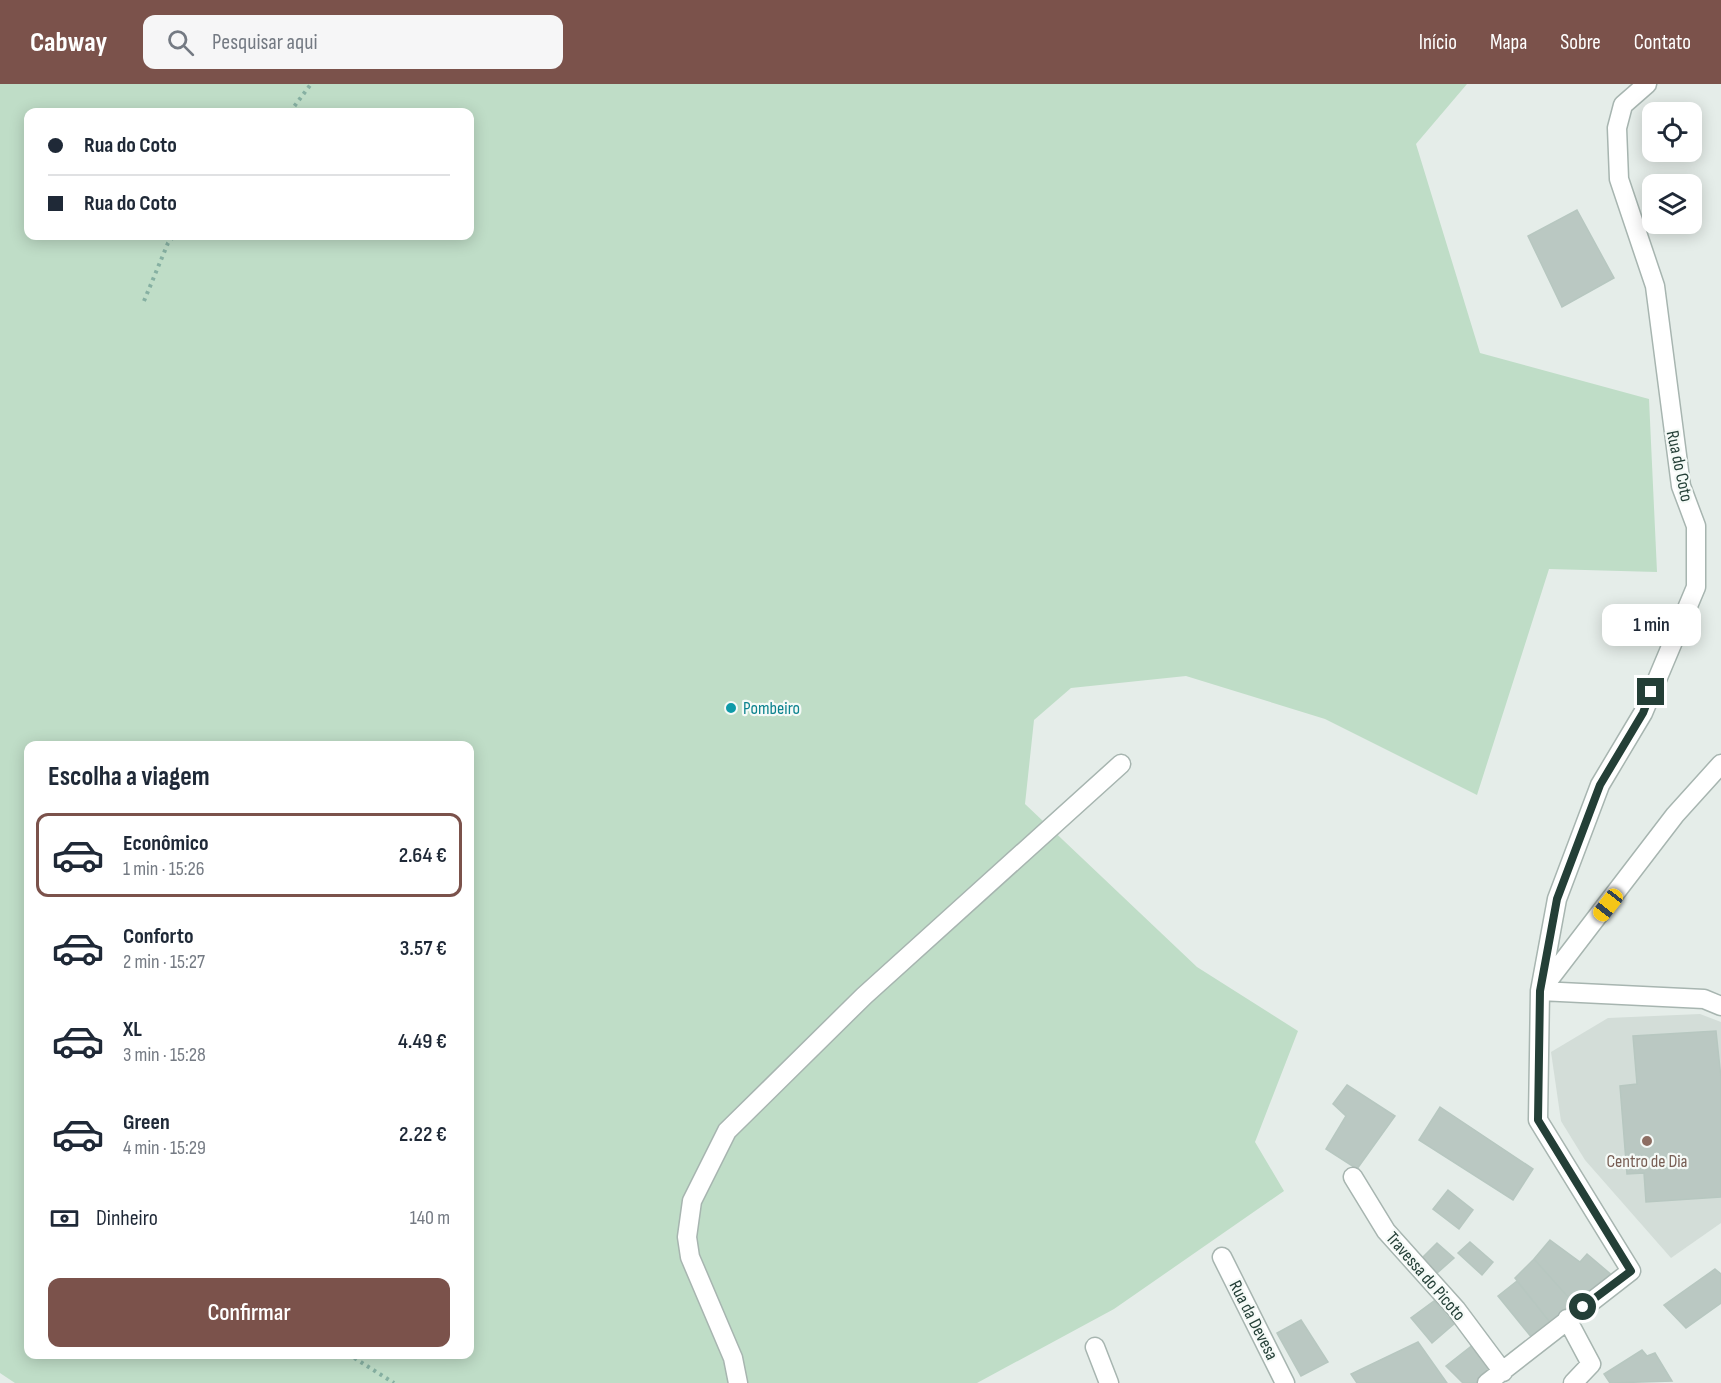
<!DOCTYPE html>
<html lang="pt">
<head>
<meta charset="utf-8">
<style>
	:root { --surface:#fff; --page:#f6f6f7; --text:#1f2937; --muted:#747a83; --line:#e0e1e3; --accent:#7b524b }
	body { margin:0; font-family:"Sofia Sans Condensed",sans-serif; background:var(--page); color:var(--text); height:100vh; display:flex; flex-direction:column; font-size:22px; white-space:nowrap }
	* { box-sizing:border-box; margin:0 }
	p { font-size:20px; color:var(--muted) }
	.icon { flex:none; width:33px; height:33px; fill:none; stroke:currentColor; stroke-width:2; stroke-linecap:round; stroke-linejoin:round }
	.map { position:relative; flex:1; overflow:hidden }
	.side { position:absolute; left:24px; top:657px; width:450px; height:618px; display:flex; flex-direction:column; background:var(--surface); border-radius:12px; box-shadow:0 3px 15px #0003 }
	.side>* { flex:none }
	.top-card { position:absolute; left:24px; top:24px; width:450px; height:132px; border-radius:12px; box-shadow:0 3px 15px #0003; display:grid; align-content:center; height:132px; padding:0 24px; background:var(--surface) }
	.buttons { position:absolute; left:1642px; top:18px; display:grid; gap:12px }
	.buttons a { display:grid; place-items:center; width:60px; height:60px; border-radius:12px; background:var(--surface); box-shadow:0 3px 15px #0003; font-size:30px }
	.end { position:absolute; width:27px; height:27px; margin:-14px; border:8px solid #243f37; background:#fff; box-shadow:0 0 0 3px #fff }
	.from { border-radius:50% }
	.bubble { position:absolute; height:42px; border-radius:12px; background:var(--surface); box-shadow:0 3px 15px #0003; font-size:20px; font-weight:600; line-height:42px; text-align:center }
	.car { position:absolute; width:18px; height:36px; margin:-18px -9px; border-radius:8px; box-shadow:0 0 4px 2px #0007; background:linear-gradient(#f5c518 24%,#345 0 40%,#f5c518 0 76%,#345 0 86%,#f5c518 0) }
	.top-card b { display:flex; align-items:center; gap:21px; height:57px; font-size:22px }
	.top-card b+b { border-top:2px solid var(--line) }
	.top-card i { width:15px; height:15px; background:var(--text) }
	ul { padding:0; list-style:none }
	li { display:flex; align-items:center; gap:18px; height:84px; margin:0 12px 9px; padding:0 12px; border:3px solid transparent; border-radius:12px }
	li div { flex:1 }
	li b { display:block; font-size:22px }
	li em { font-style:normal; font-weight:600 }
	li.active { border-color:var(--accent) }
	li>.icon { width:54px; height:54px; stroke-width:1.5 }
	h2 { padding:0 24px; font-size:27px; line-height:72px }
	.pay { display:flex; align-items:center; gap:15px; height:66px; padding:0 24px; font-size:22px }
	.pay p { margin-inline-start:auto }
	.primary-button { display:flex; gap:12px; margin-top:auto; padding:12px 24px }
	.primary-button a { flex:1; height:69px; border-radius:12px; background:var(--accent); color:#fff; font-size:24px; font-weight:600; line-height:69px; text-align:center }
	header { display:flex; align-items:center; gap:36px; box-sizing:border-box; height:84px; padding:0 30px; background:var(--accent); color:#fff }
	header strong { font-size:28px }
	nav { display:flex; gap:33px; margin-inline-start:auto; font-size:21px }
	.search { width:420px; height:54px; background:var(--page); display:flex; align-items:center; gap:15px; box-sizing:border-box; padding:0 21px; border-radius:12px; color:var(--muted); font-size:22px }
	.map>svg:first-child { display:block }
	.built { fill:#d3ddd8 }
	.green { fill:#bfddc7; fill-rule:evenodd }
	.building { fill:#bac8c2; stroke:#b7c7c0; stroke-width:1.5 }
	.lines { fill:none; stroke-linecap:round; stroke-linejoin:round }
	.minor-casing { stroke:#a7b5b0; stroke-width:21 }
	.path { stroke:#86b0a2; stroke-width:4; stroke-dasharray:3 4.5; stroke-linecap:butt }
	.minor { stroke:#fff; stroke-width:18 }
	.route { stroke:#243f37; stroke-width:8 }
	.culture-dot { fill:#0f9aa8; stroke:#f5faf7; stroke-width:2 }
	.education-dot { fill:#8d6e63; stroke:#f5faf7; stroke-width:2 }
	.labels { text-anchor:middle; stroke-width:4.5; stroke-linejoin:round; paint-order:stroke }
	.street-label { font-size:18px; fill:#243f37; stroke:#f5faf7 }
	.culture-label { font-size:18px; fill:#0d838f; stroke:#f5faf7; text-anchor:start }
	.education-label { font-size:18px; fill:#785e54; stroke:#f5faf7 }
</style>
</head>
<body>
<header>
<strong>Cabway</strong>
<div class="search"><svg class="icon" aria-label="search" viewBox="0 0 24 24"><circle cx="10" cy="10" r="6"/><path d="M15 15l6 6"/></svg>Pesquisar aqui</div>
<nav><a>Início</a><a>Mapa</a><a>Sobre</a><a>Contato</a></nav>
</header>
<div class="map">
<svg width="1721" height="1299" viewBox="0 0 1721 1299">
	<rect width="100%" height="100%" fill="#e5ede9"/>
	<!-- built -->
	<path class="built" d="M1700,930L1721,938V1139L1671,1174L1585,1076L1561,1037L1551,968L1608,934Z"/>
	<!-- green -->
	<path class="green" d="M0,0H1467L1416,60L1480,269L1649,315L1657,488L1549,485L1477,711L1325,635L1186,592L1071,604L1034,636L1025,720L1197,883L1298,947L1255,1058L1284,1107L1114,1225L977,1299H15L0,1289ZM28,28H470V152H28ZM28,662H470V1270H28Z"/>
	<!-- building -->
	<path class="building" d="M1577,126L1614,194L1562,223L1528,152Z
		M1716,947L1721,994V1113L1646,1118L1644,1089L1627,1090L1620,1002L1637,1000L1633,952Z
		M1347,1001L1395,1032L1357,1085L1326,1065L1346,1032L1333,1020Z
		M1440,1023L1533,1085L1513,1116L1419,1056Z
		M1448,1106L1473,1126L1459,1145L1433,1125Z
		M1550,1156L1580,1178L1587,1170L1614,1193L1577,1223L1534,1175Z
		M1470,1158L1493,1178L1482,1191L1458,1169Z
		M1437,1159L1454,1174L1436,1190L1422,1174Z
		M1534,1175L1577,1223L1553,1242L1515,1194Z
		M1715,1185L1721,1190V1219L1686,1244L1664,1221Z
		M1517,1197L1553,1242L1537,1260L1498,1212Z
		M1434,1217L1454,1240L1432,1259L1411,1234Z
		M1301,1236L1328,1278L1301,1292L1277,1249Z
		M1418,1258L1447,1299H1357L1351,1290Z
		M1474,1260L1496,1286L1478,1299H1463L1446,1282Z
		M1642,1266L1647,1272L1655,1269L1672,1297L1610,1299L1604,1290Z"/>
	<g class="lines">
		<!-- minor casing -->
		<g class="minor-casing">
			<path id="minor" d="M1541,906L1675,731L1721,680
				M1540,907L1704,915L1721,922
				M1353,1093L1386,1147L1456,1225L1503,1288
				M1222,1173L1285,1299
				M1567,1235L1591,1280L1573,1299
				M1095,1263L1109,1299
				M738,1299L733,1274L690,1173L687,1153L692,1117L727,1047L864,912L1121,680
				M1487,1299L1631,1187L1538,1036L1540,907L1557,815L1600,701L1643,629L1696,503V442L1681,402L1655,202L1619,95L1617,44L1623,21L1647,0"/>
		</g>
		<!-- path -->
		<path class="path" d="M290,28L311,0
			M144,217L168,159L174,152
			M348,1270L394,1299"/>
		<!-- minor -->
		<use href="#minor" class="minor"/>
	</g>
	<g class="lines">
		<!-- route -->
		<path class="route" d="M1583,1223L1631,1187L1538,1036L1540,907L1557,815L1600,701L1643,629L1651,608"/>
	</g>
	<!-- markers -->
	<circle class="culture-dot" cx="731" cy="624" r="6"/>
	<circle class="education-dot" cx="1647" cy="1057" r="6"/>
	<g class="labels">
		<!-- street labels -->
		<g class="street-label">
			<text transform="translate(1680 382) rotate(78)" y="6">Rua do Coto</text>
			<text transform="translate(1426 1192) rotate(49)" y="6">Travessa do Picoto</text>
			<text transform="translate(1254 1236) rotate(63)" y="6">Rua da Devesa</text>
		</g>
		<!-- culture labels -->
		<g class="culture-label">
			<text x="743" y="630">Pombeiro</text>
		</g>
		<!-- education labels -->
		<g class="education-label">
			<text x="1647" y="1083">Centro de Dia</text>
		</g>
	</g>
</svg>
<div class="buttons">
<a><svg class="icon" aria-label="locate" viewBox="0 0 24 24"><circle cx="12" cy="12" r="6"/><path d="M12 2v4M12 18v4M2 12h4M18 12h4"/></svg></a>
<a><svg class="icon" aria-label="layers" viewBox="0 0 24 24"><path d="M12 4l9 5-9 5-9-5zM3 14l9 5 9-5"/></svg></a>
</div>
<i class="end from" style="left:1583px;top:1223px"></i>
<i class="end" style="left:1651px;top:608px"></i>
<div class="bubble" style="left:1602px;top:520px;width:99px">1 min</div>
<i class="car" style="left:1608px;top:821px;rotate:218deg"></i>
<div class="top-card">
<b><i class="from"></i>Rua do Coto</b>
<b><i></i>Rua do Coto</b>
</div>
<section class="side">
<h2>Escolha a viagem</h2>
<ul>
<li class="active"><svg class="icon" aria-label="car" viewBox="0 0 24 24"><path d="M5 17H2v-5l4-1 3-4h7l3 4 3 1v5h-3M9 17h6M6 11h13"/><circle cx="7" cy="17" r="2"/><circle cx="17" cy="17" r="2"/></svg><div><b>Econômico</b><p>1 min · 15:26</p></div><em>2.64 €</em></li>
<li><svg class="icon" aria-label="car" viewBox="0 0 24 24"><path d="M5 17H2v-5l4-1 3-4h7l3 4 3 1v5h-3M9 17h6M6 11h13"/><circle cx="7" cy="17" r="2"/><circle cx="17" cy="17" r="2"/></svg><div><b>Conforto</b><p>2 min · 15:27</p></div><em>3.57 €</em></li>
<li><svg class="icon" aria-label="car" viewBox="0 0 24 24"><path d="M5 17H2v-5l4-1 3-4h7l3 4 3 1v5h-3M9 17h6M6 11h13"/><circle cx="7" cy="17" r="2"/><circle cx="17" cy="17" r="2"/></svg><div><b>XL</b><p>3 min · 15:28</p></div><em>4.49 €</em></li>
<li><svg class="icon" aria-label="car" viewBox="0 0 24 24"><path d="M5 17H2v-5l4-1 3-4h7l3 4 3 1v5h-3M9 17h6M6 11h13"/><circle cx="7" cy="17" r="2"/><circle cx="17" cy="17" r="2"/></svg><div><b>Green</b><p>4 min · 15:29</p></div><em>2.22 €</em></li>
</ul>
<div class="pay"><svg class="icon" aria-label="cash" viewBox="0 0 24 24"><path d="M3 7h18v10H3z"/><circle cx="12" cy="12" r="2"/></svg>Dinheiro<p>140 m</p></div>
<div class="primary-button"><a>Confirmar</a></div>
</section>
</div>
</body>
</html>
